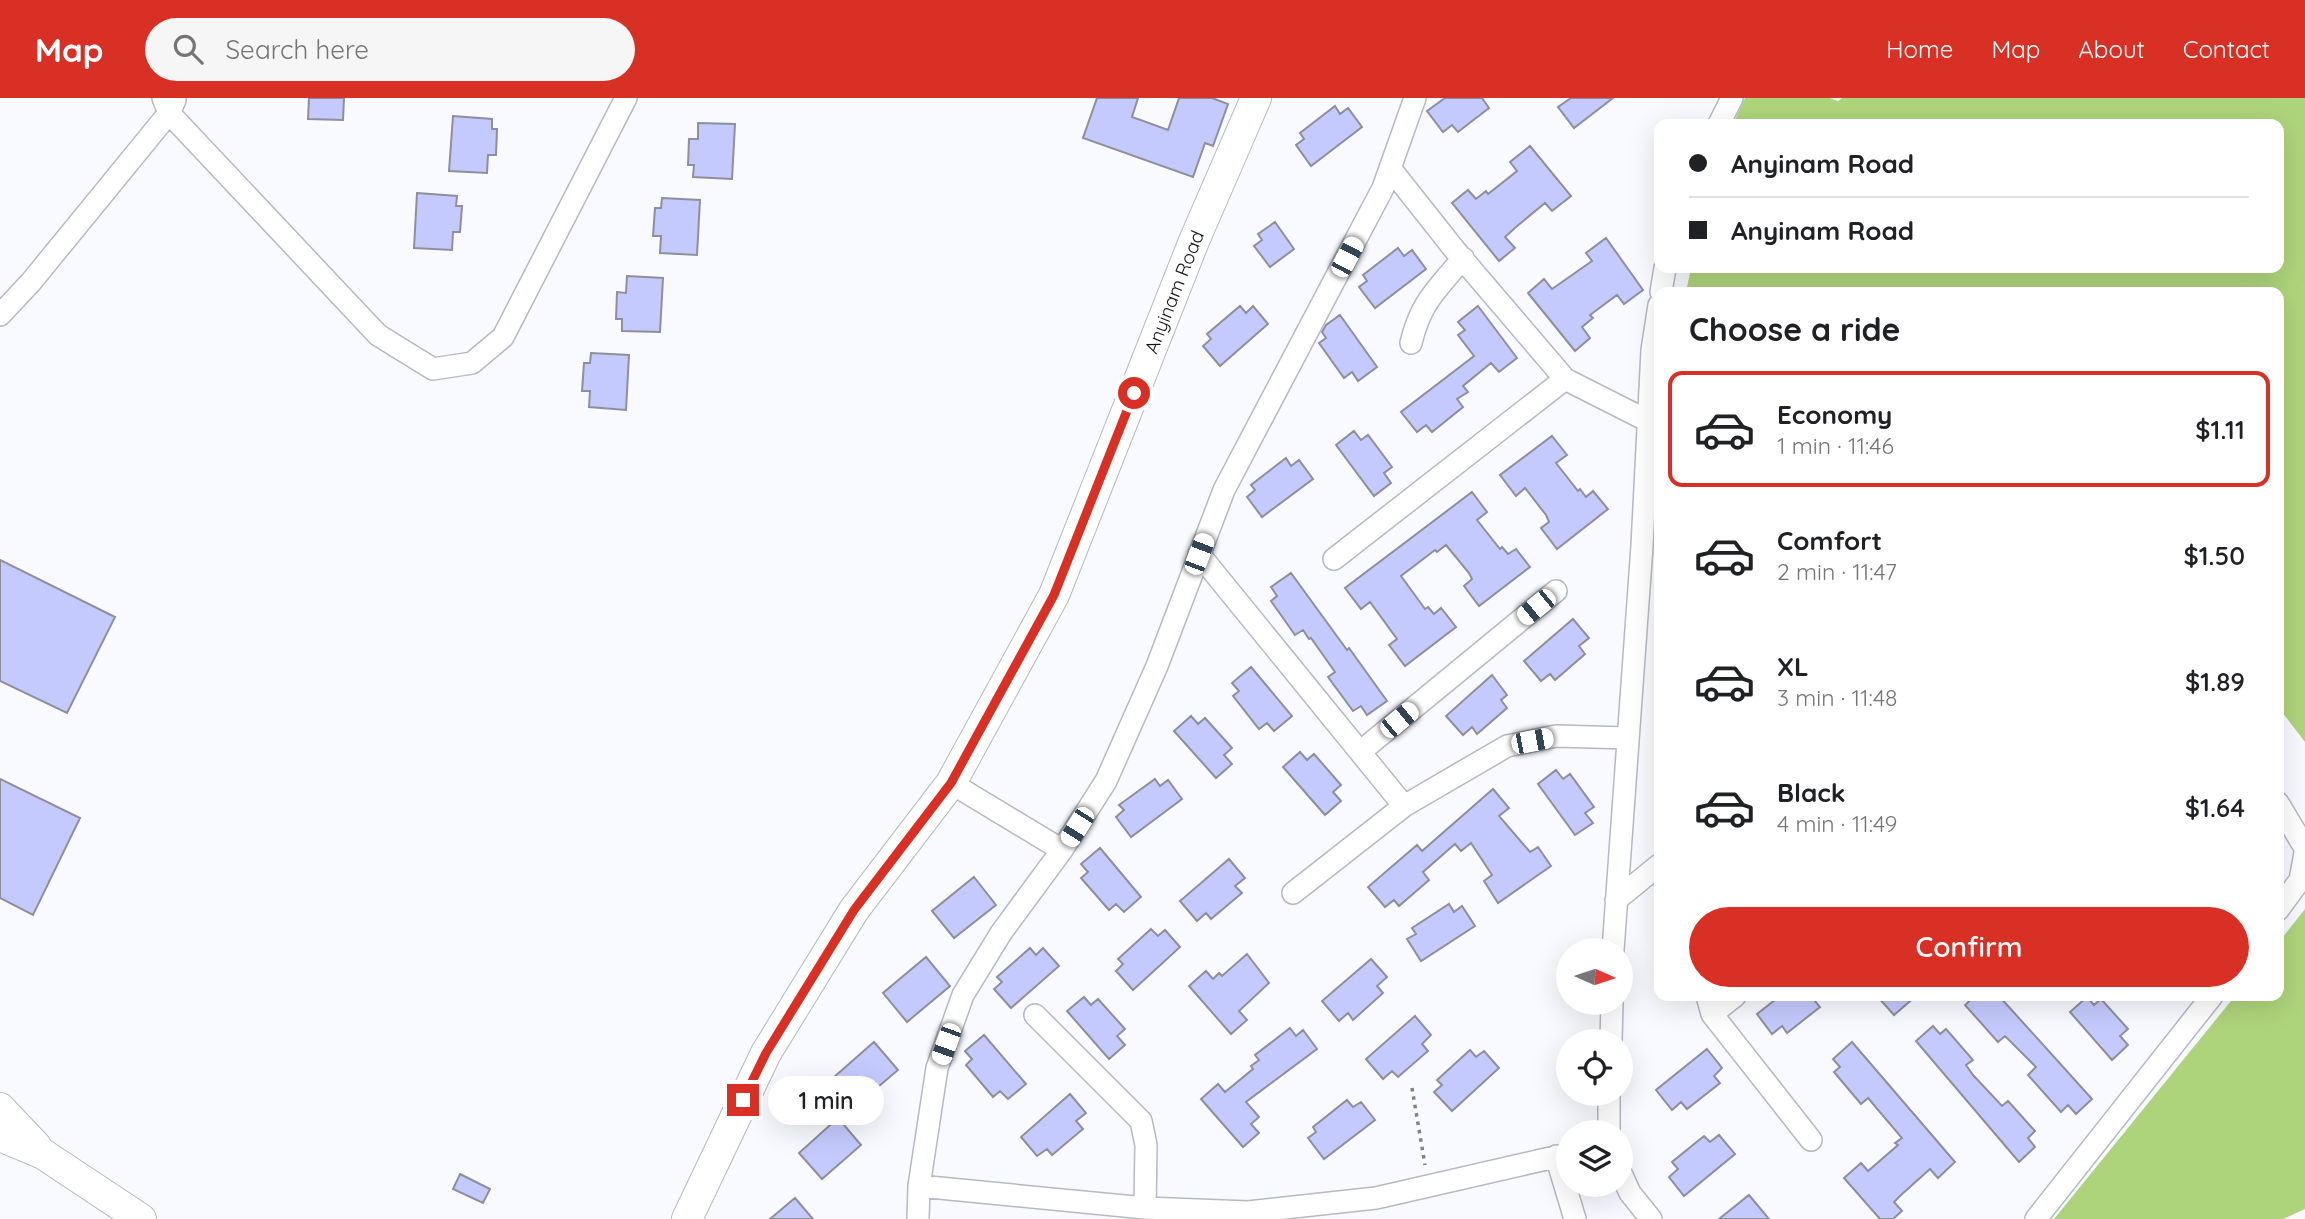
<!DOCTYPE html>
<html lang="en">
<head>
<meta charset="utf-8">
<style>
	:root { --surface:#fff; --page:#f6f6f6; --text:#202124; --muted:#757577; --line:#e0e0e0; --accent:#d93025 }
	body { margin:0; font-family:Quicksand,sans-serif; background:var(--page); color:var(--text); height:100vh; display:flex; flex-direction:column; font-size:26px; white-space:nowrap }
	* { box-sizing:border-box; margin:0 }
	p { font-size:23px; color:var(--muted) }
	.icon { flex:none; width:38px; height:38px; fill:none; stroke:currentColor; stroke-width:2; stroke-linecap:round; stroke-linejoin:round }
	.map { position:relative; flex:1; overflow:hidden }
	.details { position:absolute; left:1654px; top:189px; width:630px; height:714px; display:flex; flex-direction:column; background:var(--surface); border-radius:14px; box-shadow:0 7px 28px #0002 }
	.details>* { flex:none }
	.guide { position:absolute; left:1654px; top:21px; width:630px; height:154px; border-radius:14px; box-shadow:0 7px 28px #0002; display:grid; align-content:center; height:154px; padding:0 35px; background:var(--surface) }
	.needle { width:46px; rotate:93deg }
	.buttons { position:absolute; left:1556px; top:840px; display:grid; gap:14px }
	.buttons a { display:grid; place-items:center; width:77px; height:77px; border-radius:50%; background:var(--surface); box-shadow:0 7px 28px #0002; font-size:35px }
	.end { position:absolute; width:32px; height:32px; margin:-16px; border:9px solid #d93025; background:#fff; box-shadow:0 0 0 4px #fff }
	.from { border-radius:50% }
	.bubble { position:absolute; height:49px; border-radius:24px; background:var(--surface); box-shadow:0 7px 28px #0002; font-size:23px; font-weight:600; line-height:49px; text-align:center }
	.car { position:absolute; width:21px; height:42px; margin:-21px -10px; border-radius:9px; box-shadow:0 0 5px 2px #0007; background:linear-gradient(#fff 24%,#345 0 40%,#fff 0 76%,#345 0 86%,#fff 0) }
	.guide b { display:flex; align-items:center; gap:24px; height:66px; font-size:26px }
	.guide b+b { border-top:2px solid var(--line) }
	.guide i { width:18px; height:18px; background:var(--text) }
	ul { padding:0; list-style:none }
	li { display:flex; align-items:center; gap:21px; height:116px; margin:0 14px 10px; padding:0 21px; border:4px solid transparent; border-radius:14px }
	li div { flex:1 }
	li b { display:block; font-size:26px }
	li em { font-style:normal; font-weight:600 }
	li.current { border-color:var(--accent) }
	li>.icon { width:63px; height:63px; stroke-width:1.5 }
	h2 { padding:0 35px; font-size:32px; line-height:84px }
	.cta { display:flex; gap:14px; margin-top:auto; padding:14px 35px }
	.cta a { flex:1; height:80px; border-radius:42px; background:var(--accent); color:#fff; font-size:28px; font-weight:600; line-height:80px; text-align:center }
	header { display:flex; align-items:center; gap:42px; box-sizing:border-box; height:98px; padding:0 35px; background:var(--accent); color:#fff }
	header strong { font-size:33px }
	nav { display:flex; gap:38px; margin-inline-start:auto; font-size:24px }
	.search { width:490px; height:63px; background:var(--page); display:flex; align-items:center; gap:18px; box-sizing:border-box; padding:0 24px; border-radius:38px; color:var(--muted); font-size:26px }
	.map>svg:first-child { display:block }
	.forest { fill:#aed47b }
	.building { fill:#c5cafe; stroke:#8e8f9a; stroke-width:2 }
	.lines { fill:none; stroke-linecap:round; stroke-linejoin:round }
	.street-casing { stroke:#b4b9c3; stroke-width:24 }
	.secondary-casing { stroke:#b4b9c3; stroke-width:32 }
	.path { stroke:#808286; stroke-width:3.5; stroke-dasharray:3.5 5; stroke-linecap:butt }
	.street { stroke:#fff; stroke-width:21 }
	.secondary { stroke:#fff; stroke-width:30 }
	.route { stroke:#d93025; stroke-width:9 }
	.labels { text-anchor:middle; stroke-width:5; stroke-linejoin:round; paint-order:stroke }
	.street-label { font-size:19px; fill:#111316; stroke:#fff }
</style>
</head>
<body>
<header>
<strong>Map</strong>
<div class="search"><svg class="icon" aria-label="search" viewBox="0 0 24 24"><circle cx="10" cy="10" r="6"/><path d="M15 15l6 6"/></svg>Search here</div>
<nav><a>Home</a><a>Map</a><a>About</a><a>Contact</a></nav>
</header>
<div class="map">
<svg width="2305" height="1121" viewBox="0 0 2305 1121">
	<rect width="100%" height="100%" fill="#f8faff"/>
	<!-- forest -->
	<path class="forest" d="M1745,0H1830L1838,3L1842,0H2305V644L2279,610L2278,194H1686L1691,170H2278V26H1733Z
		M2305,811V1111L2283,1121H2054L2235,898H2278L2279,844Z"/>
	<!-- building -->
	<path class="building" d="M309,0H344L343,22L308,21Z
		M1097,0H1138L1132,19L1168,32L1179,0H1212L1228,6L1213,48L1205,45L1193,79L1083,40Z
		M1445,0H1482L1489,10L1458,34L1452,27L1443,34L1427,13Z
		M1571,0H1613L1574,30L1558,9Z
		M1335,8L1340,16L1348,10L1362,29L1311,68L1296,47L1304,41L1300,35Z
		M453,18L492,21V31H497L496,57H488L487,75L449,73Z
		M698,25L735,26L732,81L693,79L694,67H688L689,41H698Z
		M1530,48L1571,98L1552,113L1545,105L1516,129L1505,139L1515,150L1499,163L1452,105L1468,92L1476,101L1486,93L1488,96L1517,73L1510,64Z
		M417,95L457,98L456,108H462L460,134H453L452,152L414,150Z
		M662,100L700,102L697,157L660,155L661,138H653L655,110H661Z
		M1275,124L1294,151L1270,169L1254,148L1262,142L1258,136Z
		M1606,140L1643,192L1624,206L1617,197L1590,217L1593,220L1582,229L1590,240L1575,253L1528,195L1544,181L1552,191L1592,163L1586,155Z
		M1398,150L1404,158L1412,152L1426,171L1375,210L1359,189L1367,183L1363,177Z
		M627,178L663,180L660,234L622,233V221H616L617,194L626,195Z
		M1240,208L1246,215L1253,208L1268,226L1220,268L1203,248L1211,241L1207,236Z
		M1478,208L1517,260L1499,274L1491,265L1463,288L1468,294L1457,301L1463,309L1432,334L1426,327L1417,334L1401,314L1474,258L1458,237L1465,232L1458,224Z
		M1340,217L1377,269L1358,283L1352,274L1344,280L1319,245L1326,240L1322,234L1326,227Z
		M591,255L629,257L626,312L589,309L590,293H582L584,265H590Z
		M1354,333L1361,342L1368,337L1392,369L1384,375L1391,385L1374,398L1336,347Z
		M1552,338L1567,357L1556,365L1578,393L1580,391L1586,399L1593,393L1608,411L1557,451L1541,430L1549,424L1546,417L1525,390L1516,398L1500,377Z
		M1286,360L1291,368L1299,362L1313,381L1262,419L1247,399L1255,392L1251,387Z
		M1472,394L1487,414L1477,422L1500,451L1502,449L1508,456L1516,451L1530,469L1479,508L1464,488L1472,481L1469,475L1446,447L1437,454L1435,452L1401,478L1425,511L1428,509L1434,516L1441,510L1456,529L1405,568L1389,547L1397,541L1370,504L1361,511L1345,490Z
		M0,462L115,519L67,615L0,583Z
		M1291,475L1347,552L1349,550L1387,603L1367,617L1361,608L1353,613L1328,579L1335,574L1311,540L1309,541L1303,532L1295,537L1271,503L1277,498L1271,489Z
		M1573,521L1589,540L1579,548L1585,556L1555,582L1550,576L1541,583L1524,563Z
		M1251,569L1292,618L1274,633L1267,625L1259,631L1233,598L1239,593L1232,585Z
		M1492,577L1507,597L1501,602L1507,610L1477,636L1472,629L1463,637L1446,618Z
		M1191,618L1198,626L1205,620L1232,650L1224,657L1232,666L1216,680L1174,633Z
		M1300,654L1307,662L1314,656L1341,687L1333,694L1341,703L1325,717L1283,669Z
		M1556,672L1563,681L1570,676L1594,709L1585,715L1593,725L1575,737L1538,686Z
		M0,681L80,720L33,817L0,800Z
		M1155,681L1160,688L1168,682L1182,701L1131,739L1116,719L1124,712L1119,707Z
		M1493,691L1509,710L1499,718L1530,754L1538,749L1551,768L1498,805L1484,783L1492,777L1471,745L1461,753L1455,746L1423,774L1429,782L1399,808L1394,802L1385,809L1368,789L1417,747L1422,753Z
		M1100,750L1141,799L1124,814L1116,806L1109,812L1081,780L1088,774L1081,766Z
		M1229,761L1245,780L1235,788L1242,795L1211,821L1206,815L1197,823L1180,803Z
		M974,779L996,807L954,840L932,813Z
		M1449,806L1454,814L1462,808L1475,828L1421,863L1407,841L1416,836L1412,830Z
		M1151,831L1158,838L1165,832L1180,849L1133,892L1116,873L1123,866L1118,861Z
		M1030,850L1036,857L1043,850L1059,868L1011,910L994,891L1002,884L997,879Z
		M1247,856L1269,885L1239,913L1247,922L1231,936L1189,888L1206,873L1213,881L1219,875L1222,878Z
		M926,859L950,888L907,924L883,895Z
		M1371,861L1387,879L1377,888L1383,895L1353,922L1348,915L1339,923L1322,903Z
		M1780,898H1811L1820,909L1787,935L1782,928L1772,936L1757,916Z
		M1877,898H1916L1894,917Z
		M1975,898H1999L2092,1001L2076,1016L2068,1007L2061,1014L2028,977L2036,969L2005,938L1998,944L1965,907Z
		M1084,899L1091,907L1098,901L1125,931L1117,938L1125,947L1109,961L1067,913Z
		M2087,899L2094,907L2101,901L2128,931L2120,938L2128,947L2112,962L2070,914Z
		M1415,918L1431,937L1422,946L1428,953L1398,979L1392,973L1383,981L1366,961Z
		M1933,928L1940,936L1946,931L1973,962L1966,967L1973,977L2002,1008L2008,1003L2035,1033L2028,1040L2035,1049L2019,1064L1916,943Z
		M1290,930L1296,938L1303,932L1317,951L1246,1004L1259,1019L1251,1026L1259,1035L1243,1049L1201,1001L1218,986L1225,994L1253,971L1251,968L1259,962L1255,957Z
		M984,937L1026,986L1008,1001L1000,993L993,999L966,967L972,961L965,953Z
		M874,944L898,972L858,1006L834,979Z
		M1852,944L1955,1064L1938,1080L1930,1071L1901,1097L1894,1104L1902,1113L1893,1121H1880L1844,1080L1861,1065L1868,1073L1898,1047L1895,1045L1902,1040L1868,1000L1861,1006L1834,974L1840,969L1833,961Z
		M1707,951L1722,970L1714,978L1720,985L1687,1011L1681,1004L1672,1012L1656,992Z
		M1470,952L1476,959L1484,953L1499,970L1452,1013L1434,994L1442,987L1437,982Z
		M1070,996L1086,1015L1076,1023L1083,1031L1052,1057L1047,1051L1037,1058L1021,1039Z
		M1347,1002L1353,1009L1361,1004L1375,1022L1324,1061L1308,1040L1316,1034L1313,1029Z
		M838,1020L861,1047L822,1081L799,1055Z
		M1719,1037L1735,1056L1684,1098L1669,1079L1678,1071L1672,1064L1704,1038L1710,1044Z
		M460,1076L490,1091L483,1105L453,1091Z
		M1749,1097L1769,1121H1719Z
		M795,1100L813,1121H770Z"/>
	<g class="lines">
		<!-- street casing -->
		<g class="street-casing">
			<path id="street" d="M163,0L169,15L378,237L433,271L472,265L503,239L626,0
				M1415,0L1383,90L1224,392L1157,568L1106,683L1062,752L1001,835L963,897L937,970L919,1088L1145,1110L1248,1114L1376,1100L1568,1056
				M1719,26L1732,0
				M1390,70L1454,151L1565,281L1648,323
				M1661,194L1665,170
				M0,217L31,184L169,15L175,2
				M1411,245C1421,203 1437,192 1463,160
				M1199,456L1404,708
				M1334,461L1565,281
				M1360,654L1556,493
				M951,685L1062,752
				M2278,705L2305,750
				M1293,795L1404,708L1507,648L1556,638L1628,640
				M1616,802L1659,767
				M2278,812L2300,782L2305,755
				M1613,852L1642,448L1652,252L1659,207
				M1707,898L1712,916L1811,1042
				M1712,916L1735,898
				M1035,917L1141,1023L1146,1047L1145,1110
				M1611,943L1612,905
				M1609,1034V996
				M1556,1058L1575,1121
				M1620,1073L1630,1095L1651,1121
				M918,1121L919,1088
				M2036,1121L2212,898"/>
		</g>
		<!-- secondary casing -->
		<g class="secondary-casing">
			<g id="secondary">
				<path d="M0,1010L36,1048"/>
				<path d="M0,1038L43,1056L141,1121"/>
				<path id="s1" d="M687,1121L766,955L854,812L951,685L1054,497L1194,143L1256,0"/>
			</g>
		</g>
		<!-- path -->
		<path class="path" d="M1412,990L1425,1067"/>
		<!-- street -->
		<use href="#street" class="street"/>
		<!-- secondary -->
		<use href="#secondary" class="secondary"/>
	</g>
	<g class="lines">
		<!-- route -->
		<path class="route" d="M743,1002L766,955L854,812L951,685L1054,497L1134,295"/>
	</g>
	<g class="labels">
		<!-- street labels -->
		<g class="street-label">
			<text dy="7" stroke="none"><textPath href="#s1" startOffset="1052">Anyinam Road</textPath></text>
		</g>
	</g>
</svg>
<div class="buttons">
<a><svg class="needle" viewBox="-14 -14 28 28"><path d="M0-13l5 13h-10z" fill="#e53935"/><path d="M0 13l5-13h-10z" fill="#757577"/></svg></a>
<a><svg class="icon" aria-label="locate" viewBox="0 0 24 24"><circle cx="12" cy="12" r="6"/><path d="M12 2v4M12 18v4M2 12h4M18 12h4"/></svg></a>
<a><svg class="icon" aria-label="layers" viewBox="0 0 24 24"><path d="M12 4l9 5-9 5-9-5zM3 14l9 5 9-5"/></svg></a>
</div>
<i class="end from" style="left:1134px;top:295px"></i>
<i class="end" style="left:743px;top:1002px"></i>
<div class="bubble" style="left:768px;top:978px;width:116px">1 min</div>
<i class="car" style="left:1347px;top:159px;rotate:28deg"></i>
<i class="car" style="left:1199px;top:456px;rotate:21deg"></i>
<i class="car" style="left:1536px;top:509px;rotate:231deg"></i>
<i class="car" style="left:1399px;top:622px;rotate:50deg"></i>
<i class="car" style="left:1532px;top:643px;rotate:79deg"></i>
<i class="car" style="left:1077px;top:729px;rotate:212deg"></i>
<i class="car" style="left:946px;top:946px;rotate:200deg"></i>
<div class="guide">
<b><i class="from"></i>Anyinam Road</b>
<b><i></i>Anyinam Road</b>
</div>
<section class="details">
<h2>Choose a ride</h2>
<ul>
<li class="current"><svg class="icon" aria-label="car" viewBox="0 0 24 24"><path d="M5 17H2v-5l4-1 3-4h7l3 4 3 1v5h-3M9 17h6M6 11h13"/><circle cx="7" cy="17" r="2"/><circle cx="17" cy="17" r="2"/></svg><div><b>Economy</b><p>1 min · 11:46</p></div><em>$1.11</em></li>
<li><svg class="icon" aria-label="car" viewBox="0 0 24 24"><path d="M5 17H2v-5l4-1 3-4h7l3 4 3 1v5h-3M9 17h6M6 11h13"/><circle cx="7" cy="17" r="2"/><circle cx="17" cy="17" r="2"/></svg><div><b>Comfort</b><p>2 min · 11:47</p></div><em>$1.50</em></li>
<li><svg class="icon" aria-label="car" viewBox="0 0 24 24"><path d="M5 17H2v-5l4-1 3-4h7l3 4 3 1v5h-3M9 17h6M6 11h13"/><circle cx="7" cy="17" r="2"/><circle cx="17" cy="17" r="2"/></svg><div><b>XL</b><p>3 min · 11:48</p></div><em>$1.89</em></li>
<li><svg class="icon" aria-label="car" viewBox="0 0 24 24"><path d="M5 17H2v-5l4-1 3-4h7l3 4 3 1v5h-3M9 17h6M6 11h13"/><circle cx="7" cy="17" r="2"/><circle cx="17" cy="17" r="2"/></svg><div><b>Black</b><p>4 min · 11:49</p></div><em>$1.64</em></li>
</ul>
<div class="cta"><a>Confirm</a></div>
</section>
</div>
</body>
</html>
